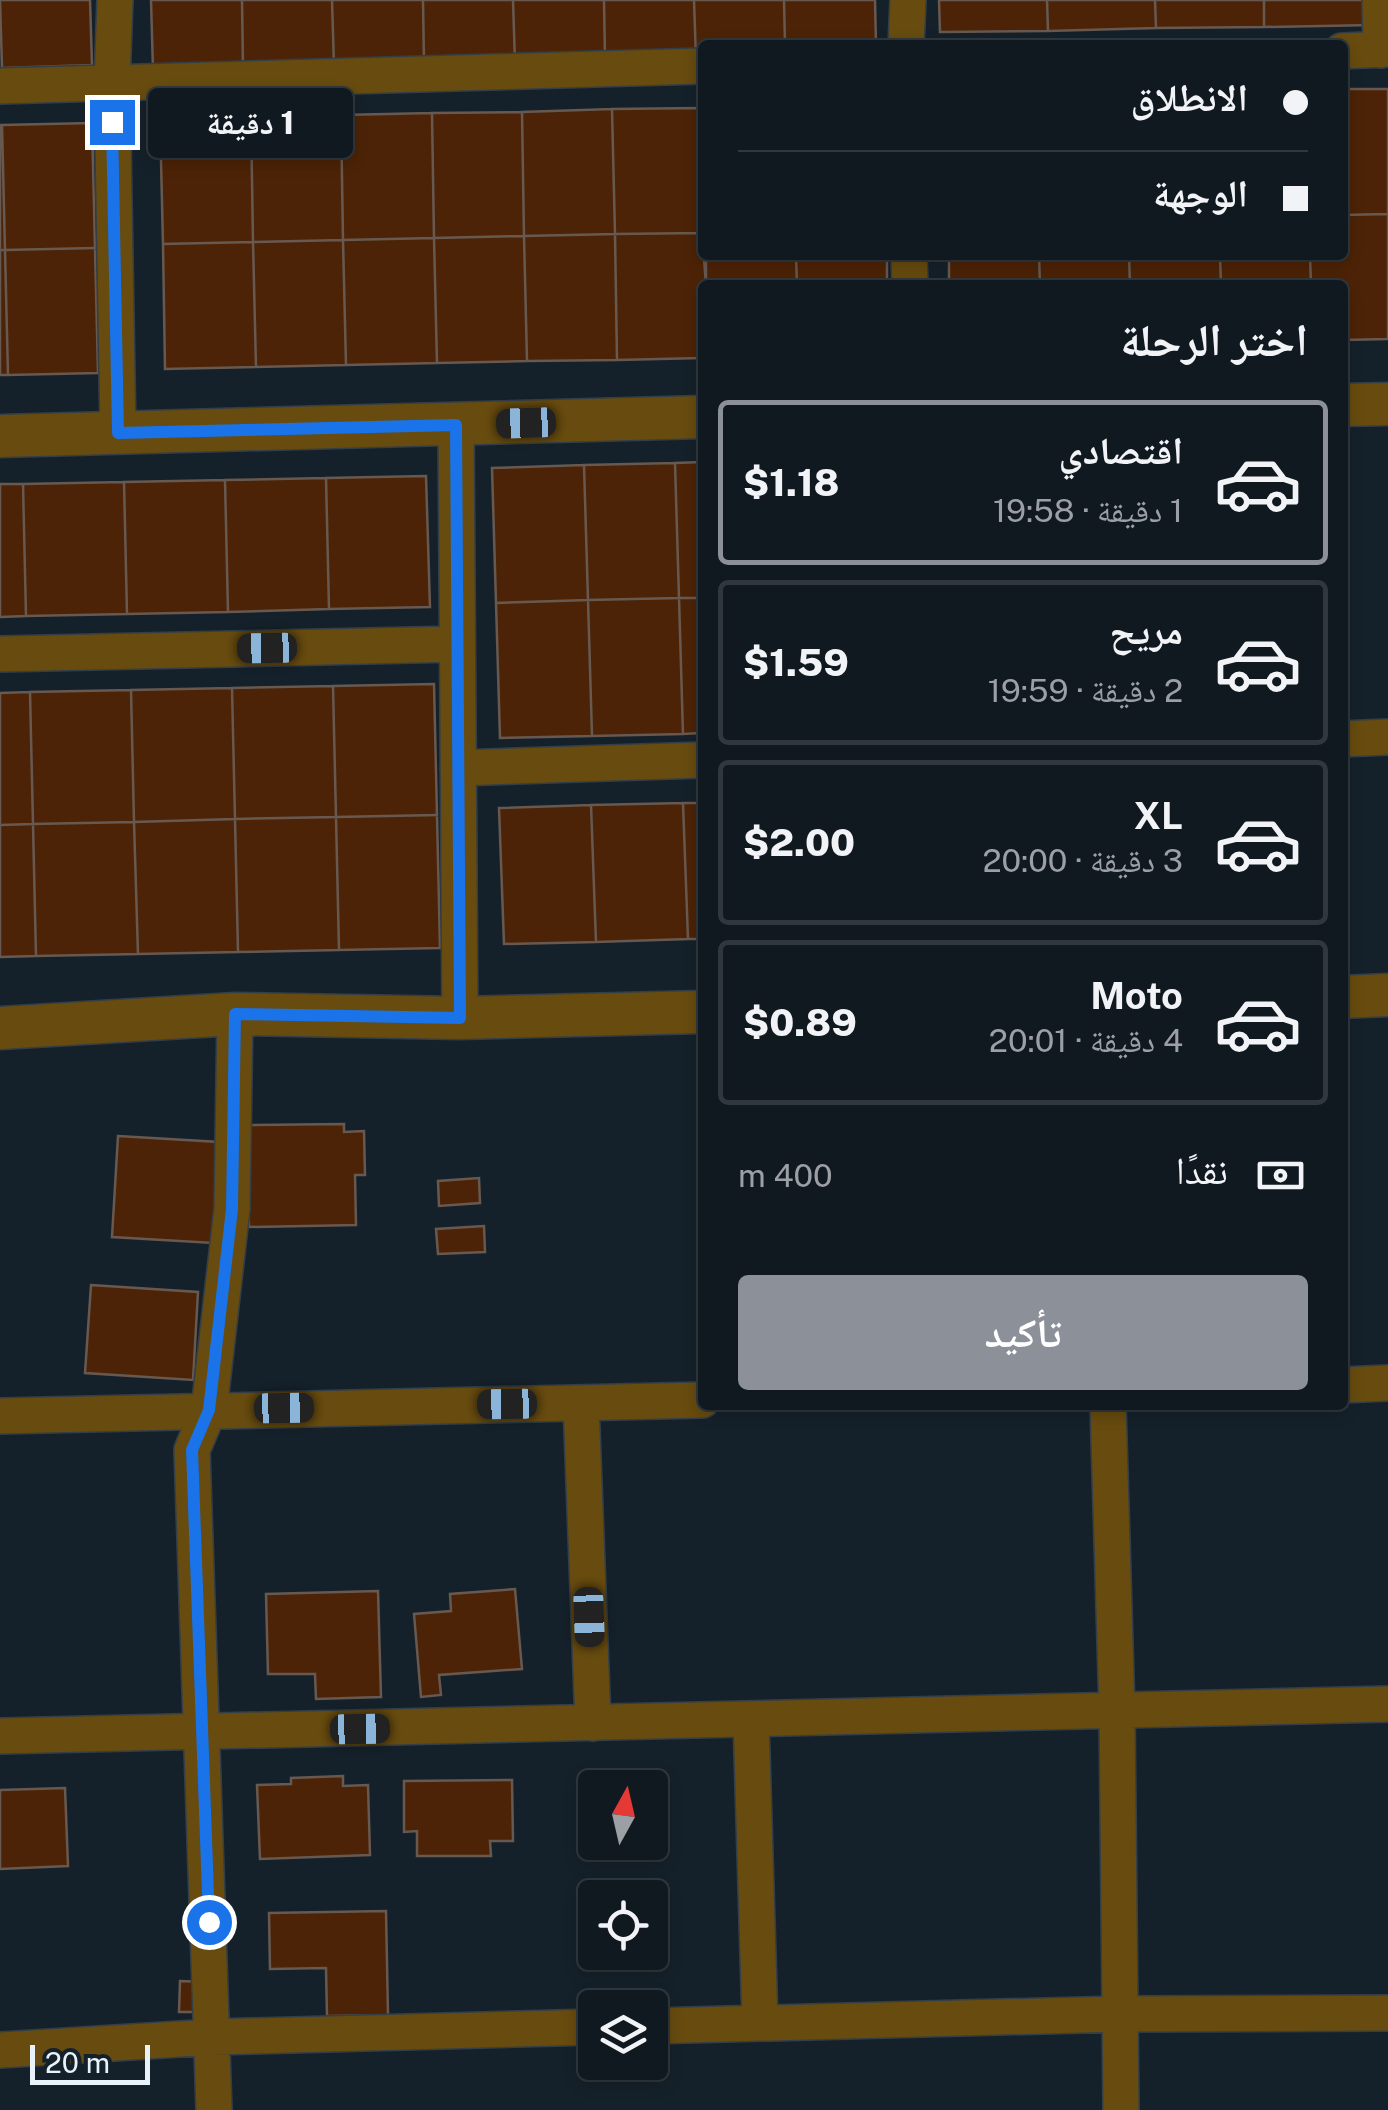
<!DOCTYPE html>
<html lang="ar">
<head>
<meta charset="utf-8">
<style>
	:root { --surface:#101920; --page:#192229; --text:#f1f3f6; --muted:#9ca0a5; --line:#30383e; --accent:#8c9099 }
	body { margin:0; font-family:"Public Sans","Noto Naskh Arabic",sans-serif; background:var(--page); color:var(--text); direction:rtl; height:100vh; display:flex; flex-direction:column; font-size:38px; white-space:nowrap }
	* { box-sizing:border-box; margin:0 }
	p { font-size:32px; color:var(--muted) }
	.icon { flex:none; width:55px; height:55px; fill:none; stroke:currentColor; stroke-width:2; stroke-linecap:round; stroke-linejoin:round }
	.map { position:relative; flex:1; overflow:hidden; direction:ltr }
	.panel { position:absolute; left:698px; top:280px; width:650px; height:1130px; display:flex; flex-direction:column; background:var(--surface); border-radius:10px; box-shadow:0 5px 15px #0003,0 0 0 2px var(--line); direction:rtl }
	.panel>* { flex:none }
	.top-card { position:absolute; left:698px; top:40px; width:650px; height:220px; border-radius:10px; box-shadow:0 5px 15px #0003,0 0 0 2px var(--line); direction:rtl; display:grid; align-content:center; height:220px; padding:0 40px; background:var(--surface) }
	.needle { width:65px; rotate:8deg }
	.buttons { position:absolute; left:578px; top:1770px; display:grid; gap:20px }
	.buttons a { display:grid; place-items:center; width:90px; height:90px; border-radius:10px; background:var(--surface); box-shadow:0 5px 15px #0003,0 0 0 2px var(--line); font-size:50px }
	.scale { position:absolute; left:30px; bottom:25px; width:120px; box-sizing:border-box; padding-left:10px; border:5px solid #eaf2f9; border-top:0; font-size:28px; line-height:35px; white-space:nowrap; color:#eaf2f9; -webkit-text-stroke:8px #15212a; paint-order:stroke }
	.end { position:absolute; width:45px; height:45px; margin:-22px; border:12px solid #1a73e8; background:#fff; box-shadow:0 0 0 5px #fff }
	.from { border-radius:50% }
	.bubble { position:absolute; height:70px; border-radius:10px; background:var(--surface); box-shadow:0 5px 15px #0003,0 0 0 2px var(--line); font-size:32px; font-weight:800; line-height:70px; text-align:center; direction:rtl }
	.car { position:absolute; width:30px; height:60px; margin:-30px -15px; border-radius:12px; box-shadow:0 0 8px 2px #0007; background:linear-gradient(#222 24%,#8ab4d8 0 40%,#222 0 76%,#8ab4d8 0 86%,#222 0) }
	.top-card b { display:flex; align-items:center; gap:35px; height:95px; font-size:38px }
	.top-card b+b { border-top:2px solid var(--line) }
	.top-card i { width:25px; height:25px; background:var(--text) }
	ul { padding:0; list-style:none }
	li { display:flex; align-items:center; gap:30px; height:165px; margin:0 20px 15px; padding:0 20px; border:5px solid var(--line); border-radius:10px }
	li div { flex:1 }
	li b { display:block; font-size:38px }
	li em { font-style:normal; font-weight:800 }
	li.active { border-color:var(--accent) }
	li>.icon { width:90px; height:90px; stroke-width:1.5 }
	h2 { padding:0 40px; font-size:45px; line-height:120px }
	.pay { display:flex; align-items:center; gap:25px; height:110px; padding:0 40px; font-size:38px }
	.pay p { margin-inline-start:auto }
	.primary-button { display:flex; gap:20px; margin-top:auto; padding:20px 40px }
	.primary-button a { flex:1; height:115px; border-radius:10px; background:var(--accent); color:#fff; font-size:40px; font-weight:800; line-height:115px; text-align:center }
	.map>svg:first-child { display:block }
	.building { fill:#4c2306; stroke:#685950; stroke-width:2.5 }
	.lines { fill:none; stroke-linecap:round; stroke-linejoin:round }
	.minor-casing { stroke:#333e47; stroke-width:38 }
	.tertiary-casing { stroke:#333e47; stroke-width:45 }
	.minor { stroke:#674b0f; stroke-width:35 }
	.tertiary { stroke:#674b0f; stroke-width:42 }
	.route { stroke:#1a73e8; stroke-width:12 }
</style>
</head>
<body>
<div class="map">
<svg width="1388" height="2110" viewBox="0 0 1388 2110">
	<rect width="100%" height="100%" fill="#15212a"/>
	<!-- building -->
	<path class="building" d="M0,0H90L92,65L2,68Z
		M151,0H242L243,68L153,70Z
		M242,0H332L334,66L243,68Z
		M332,0H423L424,64L334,66Z
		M423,0H513L515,63L424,64Z
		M513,0H604L605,60L515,63Z
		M604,0H694L696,59L605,60Z
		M694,0H784L785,45H702V59H696Z
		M784,0H875L876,45H785Z
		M939,0H1047L1048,31L940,32Z
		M1047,0H1155L1156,28L1048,31Z
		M1155,0H1264V27L1156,28Z
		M1264,0H1372V25L1264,27Z
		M1342,89H1388V214L1342,215Z
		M702,108V233L615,234L612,109Z
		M612,109L615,234L524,236L522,112Z
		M522,112L524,236L434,238L432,113Z
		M432,113L434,238L343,240L341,115Z
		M341,115L343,240L253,242L251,117Z
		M251,117L253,242L163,244L160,119Z
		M92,123L95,248L5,250L2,125Z
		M0,125H2L5,250H0Z
		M1388,214V339L1342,340V285H1311L1310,255H1342V215Z
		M702,233L706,285H702V358L617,360L615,234Z
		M615,234L617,360L527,361L524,236Z
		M524,236L527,361L437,363L434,238Z
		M434,238L437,363L346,365L343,240Z
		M343,240L346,365L256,367L253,242Z
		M253,242L256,367L165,369L163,244Z
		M95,248L98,373L8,375L5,250Z
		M0,250H5L8,375H0Z
		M706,255H796L797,285H706Z
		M796,255H887V285H797Z
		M949,255H1039L1040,285H949Z
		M1039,255H1129L1130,285H1040Z
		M1129,255H1220L1221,285H1130Z
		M1220,255H1310L1311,285H1221Z
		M702,462V598H679L675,463Z
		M675,463L679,598L588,600L584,465Z
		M584,465L588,600L496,603L492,468Z
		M426,476L430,607L329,609L326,478Z
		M326,478L329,609L228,612L225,480Z
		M225,480L228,612L127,614L124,482Z
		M124,482L127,614L26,616L23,484Z
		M0,484H23L26,616L0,617Z
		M679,598H702V733L683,734Z
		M679,598L683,734L592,736L588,600Z
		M588,600L592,736L500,738L496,603Z
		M434,684L437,815L336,817L333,686Z
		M333,686L336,817L235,819L232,688Z
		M232,688L235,819L134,822L131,690Z
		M131,690L134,822L33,824L30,692Z
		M30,692L33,824L0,825V693Z
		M683,803H702V939H688Z
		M683,803L688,939L596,942L591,805Z
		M591,805L596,942L504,944L499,808Z
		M437,815L440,948L339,950L336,817Z
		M336,817L339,950L238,952L235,819Z
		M235,819L238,952L138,954L134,822Z
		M134,822L138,954L36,956L33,824Z
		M33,824L36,956L0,957V825Z
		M344,1124V1132L364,1131L365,1175H355L356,1225L249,1227L247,1125Z
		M118,1136L219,1142L213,1243L112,1237Z
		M479,1178L480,1203L439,1206L438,1181Z
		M484,1226L485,1252L438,1254L436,1229Z
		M91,1285L198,1292L193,1380L85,1373Z
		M515,1589L522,1669L439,1675L441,1695L421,1697L414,1614L451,1611L450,1594Z
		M378,1591L381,1697L316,1699L315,1674H268L266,1594Z
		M343,1776V1786L368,1785L370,1855L260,1859L257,1785L291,1784V1778Z
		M512,1780L513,1841H490L491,1856H417V1831L404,1832V1781Z
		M65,1788L68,1866L0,1869V1790Z
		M386,1911L388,2015L327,2016L326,1968L270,1969L269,1913Z
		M180,1981L204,1982L203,2012H179Z"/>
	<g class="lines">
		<!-- minor casing -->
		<g class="minor-casing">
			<path id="minor" d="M115,0L112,83L118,433
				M1380,0L1381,50
				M906,45L908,0
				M1342,51L1388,49
				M0,86L702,66
				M909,255L910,285
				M456,425L460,1018
				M0,654L457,644
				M1342,739L1388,737
				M458,768L702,760
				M1342,1385L1388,1383
				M581,1403L593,1723
				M1108,1405L1117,1711L1121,2110
				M0,1416L702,1400
				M751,1719L760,2023
				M0,1736L1388,1704
				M650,2026L1120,2014L1388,2013
				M0,2050L213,2037L595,2027
				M214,2110L192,1450L209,1410L232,1209L235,1014"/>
		</g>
		<!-- tertiary casing -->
		<g class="tertiary-casing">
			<path id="tertiary" d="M1342,405L1388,404
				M0,436L702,417
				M1342,997L1388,995
				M0,1028L235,1014L460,1018L702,1012"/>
		</g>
		<!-- minor -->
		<use href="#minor" class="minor"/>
		<!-- tertiary -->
		<use href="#tertiary" class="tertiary"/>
	</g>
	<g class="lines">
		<!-- route -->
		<path class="route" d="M112,122L118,433L456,425L460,1018L235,1014L232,1209L209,1410L192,1450L209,1922"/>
	</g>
</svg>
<div class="buttons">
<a><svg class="needle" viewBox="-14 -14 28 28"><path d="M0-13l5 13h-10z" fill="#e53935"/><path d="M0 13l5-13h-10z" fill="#9ca0a5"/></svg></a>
<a><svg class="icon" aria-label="locate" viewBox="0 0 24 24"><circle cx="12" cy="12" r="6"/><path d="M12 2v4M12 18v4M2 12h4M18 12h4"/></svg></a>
<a><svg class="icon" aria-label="layers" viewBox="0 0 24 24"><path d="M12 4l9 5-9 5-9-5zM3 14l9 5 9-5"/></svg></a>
</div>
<div class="scale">20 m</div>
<i class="end from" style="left:209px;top:1922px"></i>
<i class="end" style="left:112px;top:122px"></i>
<div class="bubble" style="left:148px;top:88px;width:205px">1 دقيقة</div>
<i class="car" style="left:526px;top:423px;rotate:268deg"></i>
<i class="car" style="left:267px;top:648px;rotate:269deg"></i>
<i class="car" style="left:507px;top:1404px;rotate:269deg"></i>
<i class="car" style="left:284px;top:1408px;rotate:89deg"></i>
<i class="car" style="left:589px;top:1617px;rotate:178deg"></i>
<i class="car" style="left:360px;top:1729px;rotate:89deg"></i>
<div class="top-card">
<b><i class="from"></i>الانطلاق</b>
<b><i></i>الوجهة</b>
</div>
<section class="panel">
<h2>اختر الرحلة</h2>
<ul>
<li class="active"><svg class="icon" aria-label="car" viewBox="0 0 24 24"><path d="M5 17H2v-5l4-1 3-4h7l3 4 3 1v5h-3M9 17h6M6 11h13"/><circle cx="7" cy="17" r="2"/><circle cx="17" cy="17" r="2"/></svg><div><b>اقتصادي</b><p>1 دقيقة · 19:58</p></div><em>$1.18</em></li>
<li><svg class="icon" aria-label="car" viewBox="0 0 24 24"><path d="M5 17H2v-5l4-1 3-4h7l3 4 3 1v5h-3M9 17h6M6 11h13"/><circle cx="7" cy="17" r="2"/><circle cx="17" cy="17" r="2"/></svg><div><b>مريح</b><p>2 دقيقة · 19:59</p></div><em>$1.59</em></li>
<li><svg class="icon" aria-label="car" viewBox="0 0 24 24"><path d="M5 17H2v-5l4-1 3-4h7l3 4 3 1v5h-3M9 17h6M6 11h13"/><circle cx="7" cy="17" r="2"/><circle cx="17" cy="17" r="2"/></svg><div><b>XL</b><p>3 دقيقة · 20:00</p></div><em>$2.00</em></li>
<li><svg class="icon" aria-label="car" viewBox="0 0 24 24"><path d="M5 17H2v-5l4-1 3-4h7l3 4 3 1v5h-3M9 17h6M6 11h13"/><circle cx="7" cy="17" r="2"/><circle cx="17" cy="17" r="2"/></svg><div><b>Moto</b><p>4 دقيقة · 20:01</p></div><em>$0.89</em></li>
</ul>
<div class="pay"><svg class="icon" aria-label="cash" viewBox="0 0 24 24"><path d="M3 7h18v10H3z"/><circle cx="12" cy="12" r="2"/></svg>نقدًا<p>400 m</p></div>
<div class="primary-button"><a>تأكيد</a></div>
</section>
</div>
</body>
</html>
